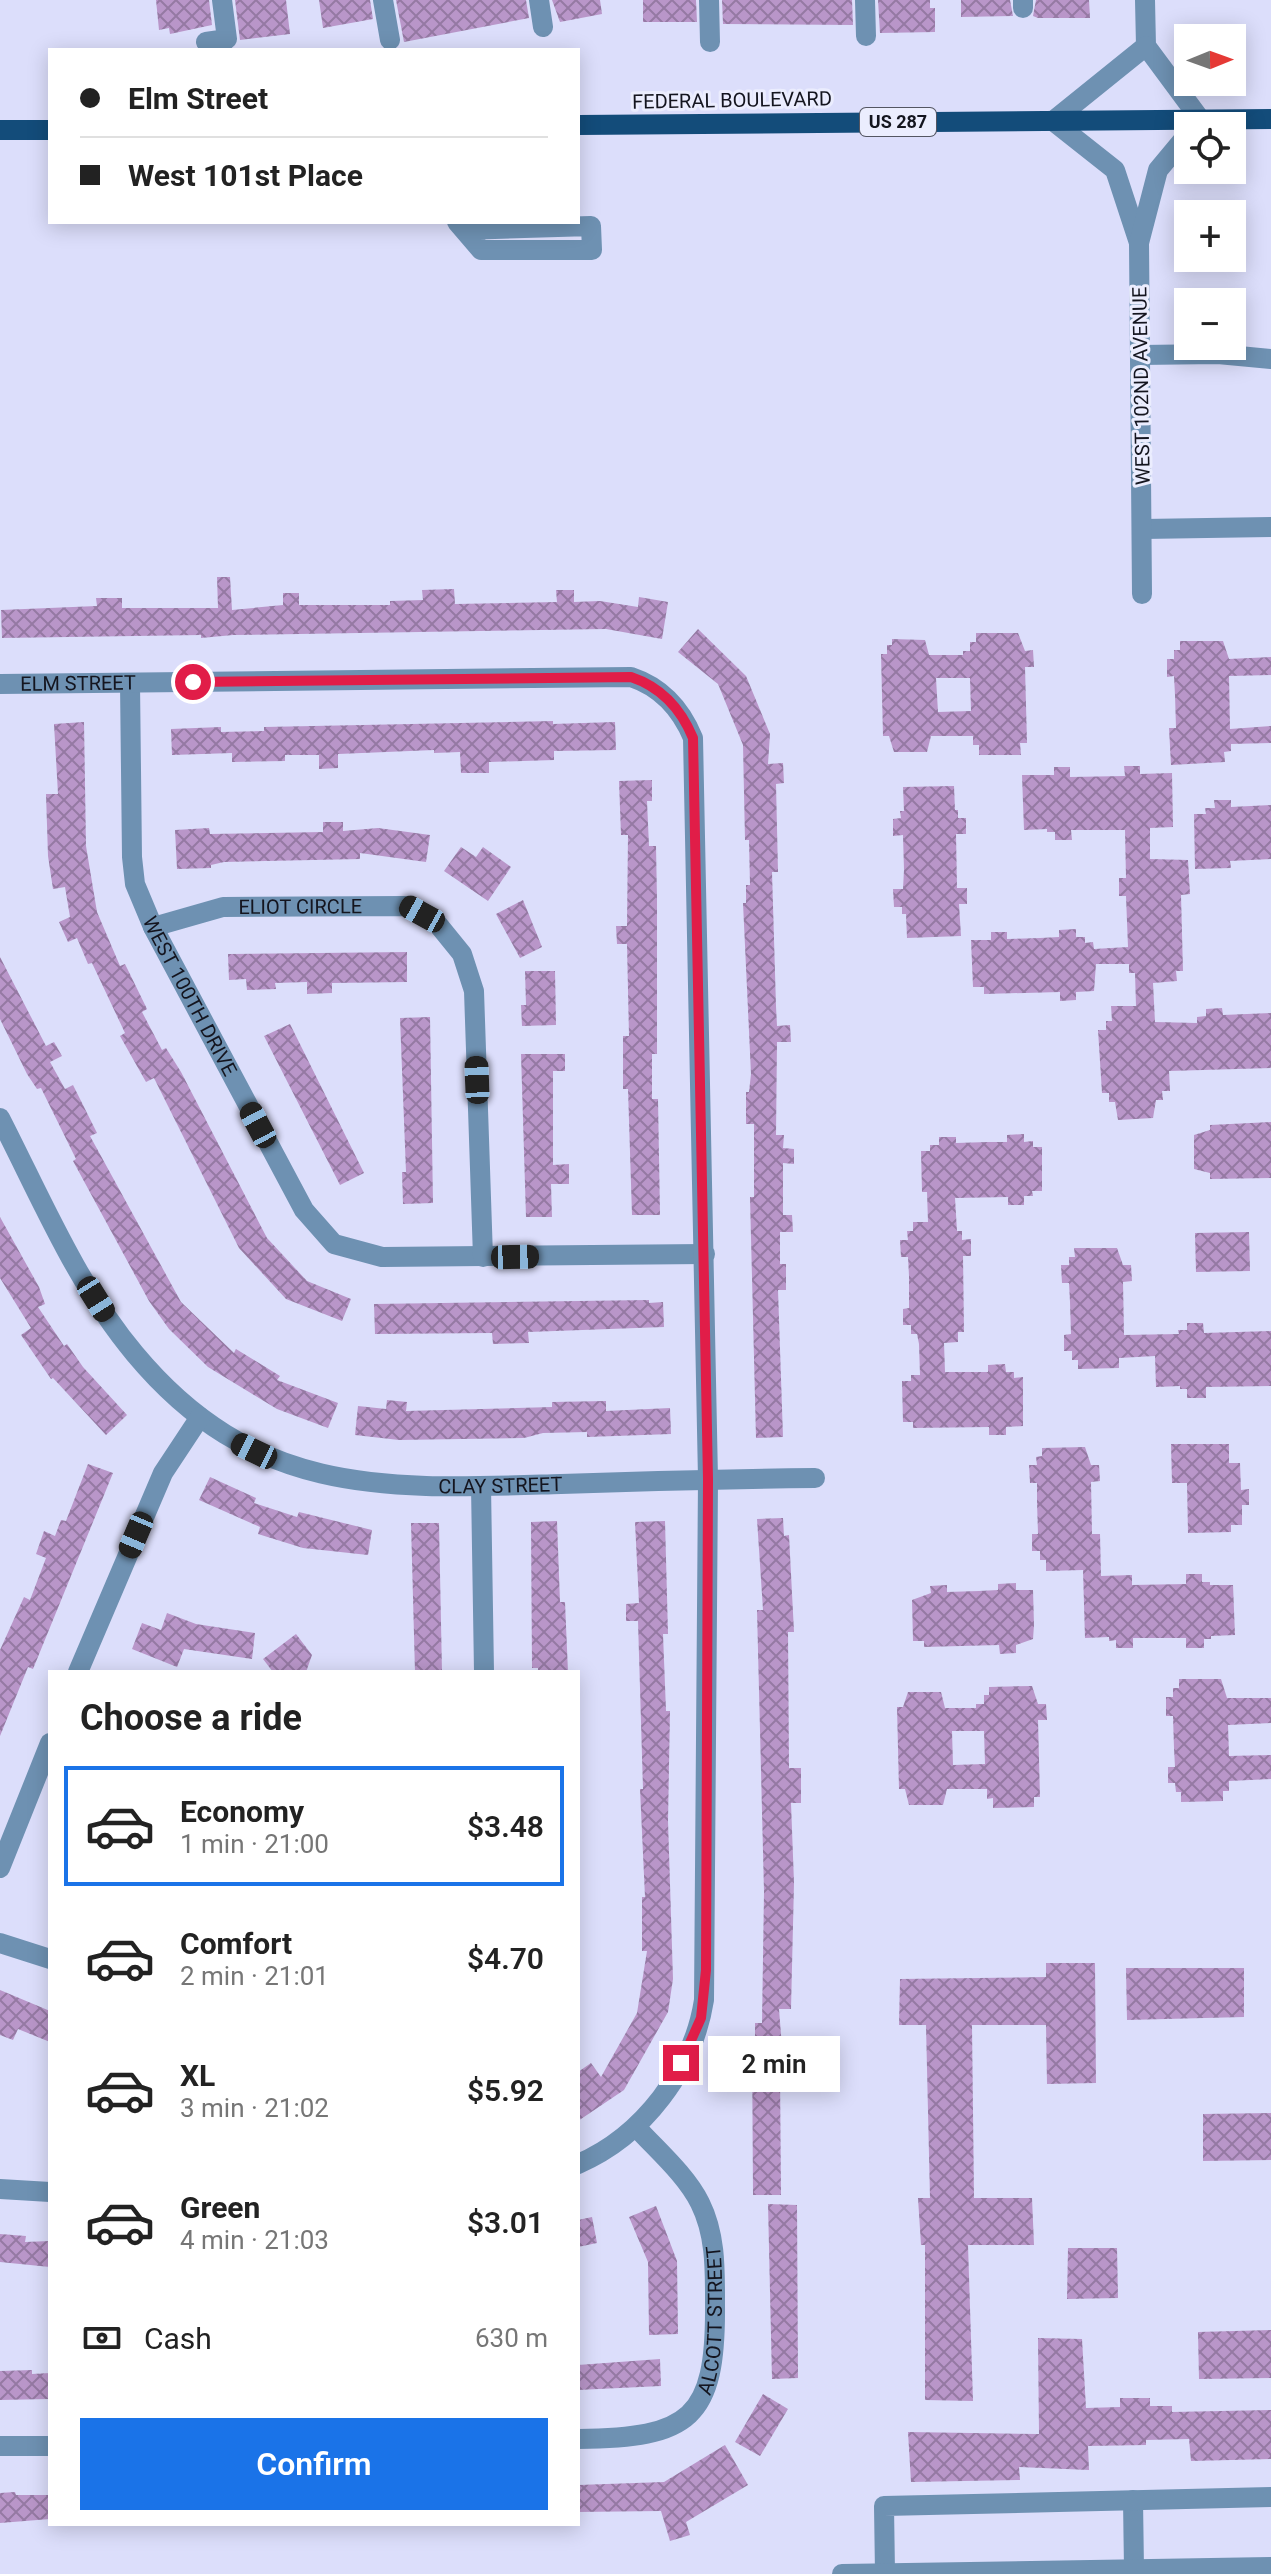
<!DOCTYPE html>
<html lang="en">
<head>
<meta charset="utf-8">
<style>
	:root { --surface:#fff; --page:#f6f6f6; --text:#222; --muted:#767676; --line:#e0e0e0; --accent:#1a73e8 }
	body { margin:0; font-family:Roboto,sans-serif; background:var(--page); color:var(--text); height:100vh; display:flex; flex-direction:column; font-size:30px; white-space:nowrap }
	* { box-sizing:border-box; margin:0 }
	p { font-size:26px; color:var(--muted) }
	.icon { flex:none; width:44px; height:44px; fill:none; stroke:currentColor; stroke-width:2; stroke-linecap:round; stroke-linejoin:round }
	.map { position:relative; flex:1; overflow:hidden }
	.drawer { position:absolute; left:48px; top:1670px; width:532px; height:856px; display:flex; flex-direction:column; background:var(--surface); border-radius:0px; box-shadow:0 4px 20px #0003 }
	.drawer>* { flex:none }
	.hud { position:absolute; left:48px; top:48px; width:532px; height:176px; border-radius:0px; box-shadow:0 4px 20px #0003; display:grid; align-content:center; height:176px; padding:0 32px; background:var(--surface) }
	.needle { width:52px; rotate:89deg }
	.controls { position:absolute; left:1174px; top:24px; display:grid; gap:16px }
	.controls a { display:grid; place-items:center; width:72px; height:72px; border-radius:0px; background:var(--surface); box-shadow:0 4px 20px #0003; font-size:40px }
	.end { position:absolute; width:36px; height:36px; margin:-18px; border:10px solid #e11d48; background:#fff; box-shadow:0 0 0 4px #fff }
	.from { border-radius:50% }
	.bubble { position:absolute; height:56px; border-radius:0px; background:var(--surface); box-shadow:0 4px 20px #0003; font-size:26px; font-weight:600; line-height:56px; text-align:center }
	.car { position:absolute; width:24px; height:48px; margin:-24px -12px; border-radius:10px; box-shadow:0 0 6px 2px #0007; background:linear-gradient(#222 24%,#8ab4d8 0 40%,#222 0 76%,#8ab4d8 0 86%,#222 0) }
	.hud b { display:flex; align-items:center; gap:28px; height:76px; font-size:30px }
	.hud b+b { border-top:2px solid var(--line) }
	.hud i { width:20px; height:20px; background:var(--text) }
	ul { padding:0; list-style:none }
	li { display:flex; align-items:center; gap:24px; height:120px; margin:0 16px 12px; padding:0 16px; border:4px solid transparent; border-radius:0px }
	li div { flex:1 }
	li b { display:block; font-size:30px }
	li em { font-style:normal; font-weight:600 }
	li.current { border-color:var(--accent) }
	li>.icon { width:72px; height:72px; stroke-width:1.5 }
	h2 { padding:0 32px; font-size:36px; line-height:96px }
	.pay { display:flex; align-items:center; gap:20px; height:88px; padding:0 32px; font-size:30px }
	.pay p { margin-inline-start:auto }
	.button { display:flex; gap:16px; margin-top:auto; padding:16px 32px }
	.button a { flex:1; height:92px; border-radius:0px; background:var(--accent); color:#fff; font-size:32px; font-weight:600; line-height:92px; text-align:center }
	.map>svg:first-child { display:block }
	.building { fill:url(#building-cross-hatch); fill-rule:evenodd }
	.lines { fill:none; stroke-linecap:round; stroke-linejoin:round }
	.minor { stroke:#6e91b2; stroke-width:20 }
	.major { stroke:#134c7a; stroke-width:20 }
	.route { stroke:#e11d48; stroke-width:10 }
	.labels { text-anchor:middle; stroke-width:6; stroke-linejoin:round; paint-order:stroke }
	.shield { fill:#ebedfe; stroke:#545662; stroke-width:2 }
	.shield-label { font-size:18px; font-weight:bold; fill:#14151f }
	.street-label { font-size:20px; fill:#14151f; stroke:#ebedfe }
</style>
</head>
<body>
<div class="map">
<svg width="1271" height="2574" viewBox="0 0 1271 2574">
	<defs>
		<pattern id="building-cross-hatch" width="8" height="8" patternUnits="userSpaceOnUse" patternTransform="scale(2)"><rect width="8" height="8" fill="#b996c9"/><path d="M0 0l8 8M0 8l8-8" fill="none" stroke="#9579a3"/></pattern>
	</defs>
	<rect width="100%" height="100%" fill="#dcdefb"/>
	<!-- building -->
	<path class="building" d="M156,0H209L212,25L170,34L169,28L159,30Z
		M235,0H286L290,34L240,40Z
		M319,0H370L373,19L323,28Z
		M396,0H526L529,18L404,42Z
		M552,0H600L602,14L560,22Z
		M643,0H696L697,22H643Z
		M722,0H852L853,25L723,24Z
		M878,0H930V8H935V32L880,33Z
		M961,0H1010L1013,16L961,17Z
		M1036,0H1089L1090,18H1038L1033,16Z
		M217,577H230L232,610L283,605V593H299V605H390V601L423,600L422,590L454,589L455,604L557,602L556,590H574V602L600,601L638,607L639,597L668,602L662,639L606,629L233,635L201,638V635L2,638L1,610L97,606L96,598H122V608H218Z
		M698,629L746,676L770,734L768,764L783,763L784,783L776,784L778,872H772L776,1006L777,1026L790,1025L791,1042H777L776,1135H784L783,1148L794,1149V1164L783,1163V1215H792L793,1232H780V1264H786V1290H778L783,1437L756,1438L750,1197H754V1124H746V1092H749L751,1074L743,903H746V885H750L749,840H745L743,745L718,684L678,652Z
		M976,633H1018L1025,651L1033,650L1034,667H1025L1027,743H1020L1021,755H979V745H973V736H931L927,752H894L889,736H883L881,654H887V645H892V639L925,640L929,655H963V651H970V642H976ZM936,678H970L971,711L938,712Z
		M1180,641H1223L1229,659L1271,657V675L1229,676L1230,729L1271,726V743L1231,744V751L1224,752L1225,762L1171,765L1169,728H1176L1175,695L1174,676L1167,677V659H1174V650H1180Z
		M553,721V724L615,722L616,750L554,751V760L489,762V773H461L460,752L434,753V750L338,754V768L319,769V755H285V761L232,762V753L172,755L171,729L221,727V732L264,731V727Z
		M84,722L86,846L97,912L120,966L125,964L147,1009L142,1012L162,1050L166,1048L181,1072L267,1238L307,1281L351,1299L342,1321L286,1299L239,1248L154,1078L146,1082L120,1036L125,1033L92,963L88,964L77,938L68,942L59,922L70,917L65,887L53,889L48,856L46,794H58L54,724Z
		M1124,766H1140V774L1172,773L1173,827L1150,828V859L1188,860L1190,894L1181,895L1183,971H1176L1177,981L1153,983L1155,1022L1197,1023V1017L1206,1016V1009L1222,1008L1223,1015L1271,1013V1068L1169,1071L1170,1091H1162L1163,1100H1156L1153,1118L1118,1120L1115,1102H1109V1093H1102L1098,1030H1106V1021H1112L1111,1006H1136L1135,973H1129V964H1096L1094,991L1076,992V1000L1060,1001V992L984,994V987H973L971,940H991V932H1007V939L1040,938L1059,937V930L1076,929V937H1085V943L1093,942L1094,949L1128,947L1126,896H1119V878H1126L1125,830H1071L1072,840H1055V832H1047V829L1024,830L1022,775H1054V767H1070V777L1125,776Z
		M652,780V801H647L649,846H656L657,899V1054H652V1099H658L660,1215H632L628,1089H623V1036H629L627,944H617L616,926H627L628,835H621L619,781Z
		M954,786L955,810H958V818H966V834H956L957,888H967V904H959L961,936L907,938L906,914H902V907H894L893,889H903L904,870L903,835L893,836V819L901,818L900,811H904L903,787Z
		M1214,800H1231V807L1271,805V859L1230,861L1231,868L1195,869L1194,814H1206L1205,808H1215Z
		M323,822H343V831L378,828L430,835L426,862L360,853V859L224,862L211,865V868L177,869L175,830L209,828L210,834L323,832Z
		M461,847L476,857L483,847L511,867L488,901L444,871Z
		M523,900L542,947L520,958L496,914Z
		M407,952V982L332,983V993L307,994V982L275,983L276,989L247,990L246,979L229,980L228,954Z
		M0,957L46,1046L54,1042L62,1056L50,1062L65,1089L73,1085L97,1133L90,1136L181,1302L234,1353L236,1349L280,1376L277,1380L338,1403L328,1428L277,1409L208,1367L169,1329L149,1301L73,1161L76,1159L41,1088L37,1089L27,1074L0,1019Z
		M525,971H555L556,1025L522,1026L521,1005H526Z
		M430,1017L433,1203L403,1204L402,1172H406L400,1018Z
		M290,1024L364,1173L340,1185L264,1036Z
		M521,1054H565V1071H553V1165L569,1164V1184H551L552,1217H526Z
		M1271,1122V1178L1210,1179V1173L1194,1169V1135L1210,1130V1125Z
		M1024,1134V1142L1033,1141V1147H1042V1191H1032L1033,1196H1024V1205H1008V1197L955,1198L957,1231H962V1240L971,1239V1256H963L964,1332H958V1342L944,1343L945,1372H988V1365L1005,1364L1006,1372H1014V1378L1023,1377V1426L1006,1427V1435H989V1427L913,1428V1422H903L902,1381H911V1375H920L919,1344L917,1334H911V1325H903V1309L909,1308V1276L908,1257H901L900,1240H908L907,1231H913V1222H928L927,1192H922L921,1151H930V1145H939V1137H956V1143L988,1142H1007V1135Z
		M0,1217L39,1287L45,1304L38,1307L64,1346L67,1344L83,1367L127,1415L106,1435L53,1378L51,1379L21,1335L31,1328L0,1278Z
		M1249,1232L1250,1271L1196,1272L1195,1233Z
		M1074,1248H1117L1123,1265H1131L1132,1281L1123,1282L1124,1335L1179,1334L1178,1330H1187V1323H1203L1204,1333L1271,1331V1386L1206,1387V1398H1187V1389H1180V1386L1156,1387L1155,1356L1119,1358V1368L1078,1369V1360H1072V1351H1064V1335L1071,1334L1070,1302L1069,1283H1062L1061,1265H1069V1257H1075Z
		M649,1300V1303L663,1302L664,1327L528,1332L529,1343L493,1344L492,1333L375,1334L374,1304Z
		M387,1400L407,1402L406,1411L552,1407V1402L606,1401V1411L670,1408L671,1434L587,1437V1432L543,1433L524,1438L399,1440L355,1435L358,1406L386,1409Z
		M1171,1444H1229V1463H1240L1241,1490L1249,1489V1505H1242V1525H1231V1532L1188,1533L1187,1483H1172Z
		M1085,1447L1091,1465H1099L1100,1481L1091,1482L1092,1534H1100L1101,1576L1132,1575V1585L1186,1584V1574H1202V1582H1210V1585H1233L1235,1635L1211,1636V1639H1204V1648H1186V1638H1133V1648H1116V1640L1109,1641V1637L1085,1638L1083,1570L1046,1571V1560H1040V1551H1032V1534H1038L1037,1502V1483H1030L1029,1465H1037L1036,1457L1042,1456V1448Z
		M88,1464L113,1473L33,1669L28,1667L0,1736V1650L24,1597L30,1600L46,1558L36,1554L44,1531L55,1536L61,1520L66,1521Z
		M210,1477L256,1498L254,1503L297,1517L299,1512L372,1530L368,1555L303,1548L258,1534L260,1527L199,1500Z
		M783,1518L784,1536L789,1535L794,1632H788L789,1768H801V1803H791L794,1883L791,2009H779L784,2073H780L781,2195H753L752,2041H755V2023H762L764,1892L757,1610H763L757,1519Z
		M557,1521L560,1602H565L568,1672H538V1668H532L531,1522Z
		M665,1521L668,1634H663L666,1711H670L668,1821L673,1979L668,2012L624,2090L578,2121V2072L591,2063L601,2077L637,2013L647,1951H642V1897H645L640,1789H643L638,1621H626V1604L639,1603L635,1522Z
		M411,1523H439L442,1672H415Z
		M1016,1583V1590H1033L1034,1625L1033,1639L1016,1645V1653L1000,1654L999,1645L924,1647V1641H913L912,1600L931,1593L930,1586L947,1585V1592L979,1591L998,1590V1584Z
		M167,1613L196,1624L255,1633L252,1659L184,1649L177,1667L132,1649L142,1623L161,1630Z
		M296,1634L312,1655L306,1672H273L263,1659Z
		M1179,1679H1221L1227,1698H1271V1723L1228,1725L1229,1756L1271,1755V1779L1229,1781V1791H1223V1801L1181,1802V1792H1176L1175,1783H1168V1767H1175L1174,1748L1173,1716H1166V1697H1173V1688H1179Z
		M1032,1686L1038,1704H1046L1047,1720H1038L1040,1797H1034V1807L993,1808V1798L987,1799V1789H947L943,1805H909L905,1789H899L897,1707H903L908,1692H941L945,1708H976V1704H984V1695H989V1687ZM952,1731H984L985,1764L953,1765Z
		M1046,1963H1095L1096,2083L1047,2084L1046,2025H972L974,2198H1032L1034,2245H968L973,2401L925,2400V2245H921L918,2198H930L926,2025H899L900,1979L1046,1977Z
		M1126,1968H1244V2017L1127,2020Z
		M0,1990L50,2011V2042L18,2029L13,2040L0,2035Z
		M1271,2113V2160L1203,2161V2114Z
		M768,2204L797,2205L798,2378L772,2379Z
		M656,2206L677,2261L678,2334L649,2335L648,2262L629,2217Z
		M592,2217L597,2243L578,2247V2220Z
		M0,2234L26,2236L25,2242L50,2241V2267L0,2262Z
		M1068,2248H1117L1118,2298L1067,2299Z
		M1271,2330V2378L1199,2379L1198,2332Z
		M1038,2338L1082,2339L1086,2408L1120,2407V2398H1150V2406H1172V2412L1271,2410V2459L1191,2461L1189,2439L1146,2440V2445L1088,2446L1089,2470L1019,2467L1020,2480L911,2482L908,2432L1039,2434Z
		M660,2359L661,2386L578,2390V2365Z
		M32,2370V2374L50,2373V2399L0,2400V2371Z
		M763,2394L788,2409L760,2456L735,2442Z
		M725,2445L748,2485L686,2522L690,2535L670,2541L661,2511L578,2512V2485L664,2482Z
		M15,2492L16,2495H50V2519L0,2523V2493Z"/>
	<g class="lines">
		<!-- minor -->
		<g class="minor">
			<path d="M383,0L390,40"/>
			<path d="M539,0L543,27"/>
			<path d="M709,0L710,42"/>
			<path d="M865,0L866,36"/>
			<path d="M1023,0V8"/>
			<path d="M1145,0L1146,46L1200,119L1195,126"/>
			<path d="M206,42L227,39L222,0"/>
			<path d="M457,222L481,250H592L591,226L464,230"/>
			<path d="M1139,243L1115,170L1053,121L1146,46"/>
			<path d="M1140,355L1218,354L1271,359"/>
			<path d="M1143,529L1271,527"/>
			<path d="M1142,594L1139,243L1158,170L1188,134"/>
			<path id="s1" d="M130,683L132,857L135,884L153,927L304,1210L334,1244L382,1257L705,1254"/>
			<path id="s2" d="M0,684L631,677C661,687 681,709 693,738L708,1479L704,2000C693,2070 643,2136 578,2164"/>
			<path id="s3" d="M153,927L223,907L407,906L436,922L462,954L474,991L483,1257"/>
			<path id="s4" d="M0,1118C41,1198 77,1285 135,1354C256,1499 390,1489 561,1484C646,1481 731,1479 815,1478"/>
			<path d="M481,1486L484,1672"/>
			<path d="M78,1672L163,1473L200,1417"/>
			<path d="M0,1868L50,1743"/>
			<path d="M0,1943L50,1959"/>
			<path d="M0,2189L50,2192"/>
			<path id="s5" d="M578,2439C690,2438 716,2419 715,2305C715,2270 716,2235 700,2203C686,2175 658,2151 637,2128"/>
			<path d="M0,2446H50"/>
			<path d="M1133,2500L1134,2569"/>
			<path d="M885,2573L884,2506L1271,2497"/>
			<path d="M842,2574L1271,2567"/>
		</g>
		<!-- major -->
		<path class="major" d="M578,125L1271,119
			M0,130H50"/>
	</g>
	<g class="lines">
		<!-- route -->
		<path class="route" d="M193,682L631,677C661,687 681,709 693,738L708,1479L706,1970L701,2018L681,2063"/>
	</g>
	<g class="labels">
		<!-- shield labels -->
		<rect class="shield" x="860" y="108" width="76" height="28" rx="6"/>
		<g class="shield-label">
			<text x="898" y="128">US 287</text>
		</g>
		<!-- street labels -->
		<g class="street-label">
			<text transform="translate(732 100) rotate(-1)" y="7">FEDERAL BOULEVARD</text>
			<text transform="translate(1141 386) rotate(-91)" y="7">WEST 102ND AVENUE</text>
			<text dy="7" stroke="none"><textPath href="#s2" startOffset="78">ELM STREET</textPath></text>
			<text dy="7" stroke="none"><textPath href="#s3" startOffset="150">ELIOT CIRCLE</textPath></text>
			<text dy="7" stroke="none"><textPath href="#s1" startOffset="326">WEST 100TH DRIVE</textPath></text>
			<text dy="7" stroke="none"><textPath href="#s4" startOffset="678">CLAY STREET</textPath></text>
			<text dy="7" stroke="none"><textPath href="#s5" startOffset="216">ALCOTT STREET</textPath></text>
		</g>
	</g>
</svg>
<div class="controls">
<a><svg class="needle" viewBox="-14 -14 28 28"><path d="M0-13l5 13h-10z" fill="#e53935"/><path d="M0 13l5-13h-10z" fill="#767676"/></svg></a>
<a><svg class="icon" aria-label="locate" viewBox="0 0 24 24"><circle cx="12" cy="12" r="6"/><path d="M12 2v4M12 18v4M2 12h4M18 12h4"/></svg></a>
<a>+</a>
<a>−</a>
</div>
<i class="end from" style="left:193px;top:682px"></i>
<i class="end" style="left:681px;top:2063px"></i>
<div class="bubble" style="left:708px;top:2036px;width:132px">2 min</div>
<i class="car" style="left:422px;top:914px;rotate:299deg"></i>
<i class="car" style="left:477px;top:1080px;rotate:358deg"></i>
<i class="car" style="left:258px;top:1125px;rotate:332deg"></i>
<i class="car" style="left:515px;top:1257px;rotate:89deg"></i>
<i class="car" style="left:96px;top:1299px;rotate:148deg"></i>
<i class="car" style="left:254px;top:1451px;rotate:296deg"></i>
<i class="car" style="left:136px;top:1535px;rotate:203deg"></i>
<div class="hud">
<b><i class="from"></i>Elm Street</b>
<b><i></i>West 101st Place</b>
</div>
<section class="drawer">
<h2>Choose a ride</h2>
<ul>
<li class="current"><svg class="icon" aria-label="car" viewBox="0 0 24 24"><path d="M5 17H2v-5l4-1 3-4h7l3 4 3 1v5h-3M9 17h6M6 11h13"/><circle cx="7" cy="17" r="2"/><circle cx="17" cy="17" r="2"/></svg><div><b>Economy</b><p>1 min · 21:00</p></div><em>$3.48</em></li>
<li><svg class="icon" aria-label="car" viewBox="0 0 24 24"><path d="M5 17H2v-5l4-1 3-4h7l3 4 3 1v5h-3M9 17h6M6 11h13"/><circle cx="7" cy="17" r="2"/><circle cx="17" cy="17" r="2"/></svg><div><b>Comfort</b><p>2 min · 21:01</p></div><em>$4.70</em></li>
<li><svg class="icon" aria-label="car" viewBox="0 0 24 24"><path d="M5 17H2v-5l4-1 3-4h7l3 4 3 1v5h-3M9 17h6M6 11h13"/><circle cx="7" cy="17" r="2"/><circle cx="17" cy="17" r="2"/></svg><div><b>XL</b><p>3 min · 21:02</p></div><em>$5.92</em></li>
<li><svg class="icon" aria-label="car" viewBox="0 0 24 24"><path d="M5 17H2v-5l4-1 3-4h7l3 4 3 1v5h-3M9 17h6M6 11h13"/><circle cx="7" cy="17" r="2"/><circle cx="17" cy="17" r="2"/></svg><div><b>Green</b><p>4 min · 21:03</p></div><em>$3.01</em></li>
</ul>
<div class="pay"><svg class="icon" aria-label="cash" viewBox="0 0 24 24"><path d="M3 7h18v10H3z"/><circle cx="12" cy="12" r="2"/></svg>Cash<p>630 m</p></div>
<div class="button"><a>Confirm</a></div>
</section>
</div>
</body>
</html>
